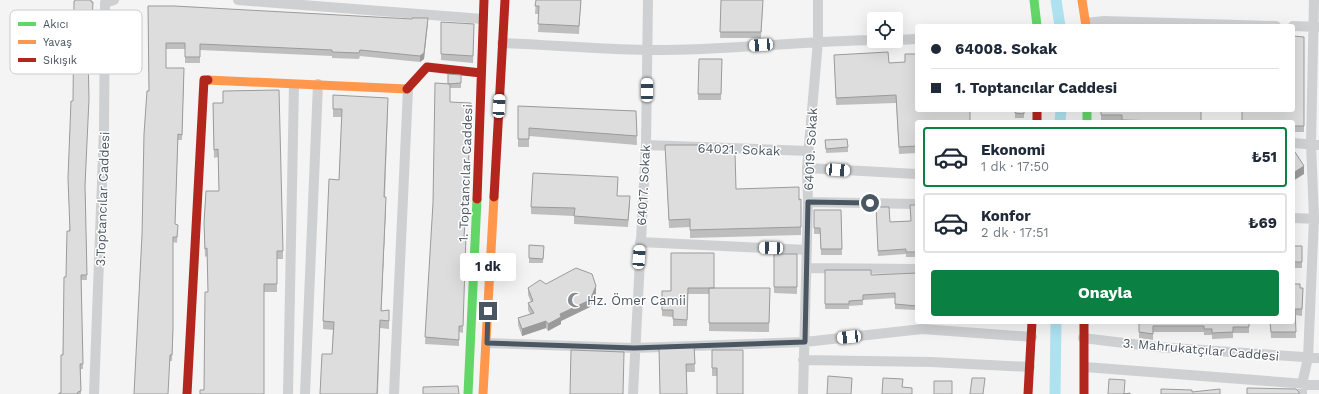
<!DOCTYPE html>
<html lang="tr">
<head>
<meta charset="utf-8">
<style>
	:root { --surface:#fff; --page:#f6f6f7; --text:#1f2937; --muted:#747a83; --line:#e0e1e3; --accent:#0b8043 }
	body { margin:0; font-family:"Work Sans",sans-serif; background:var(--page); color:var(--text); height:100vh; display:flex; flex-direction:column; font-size:15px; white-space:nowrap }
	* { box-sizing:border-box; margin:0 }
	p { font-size:13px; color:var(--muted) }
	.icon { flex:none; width:22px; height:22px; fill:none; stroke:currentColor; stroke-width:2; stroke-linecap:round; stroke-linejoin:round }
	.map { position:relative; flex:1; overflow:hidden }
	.details { position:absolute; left:915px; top:120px; width:380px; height:204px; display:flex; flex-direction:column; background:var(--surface); border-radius:4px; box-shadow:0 4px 16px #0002 }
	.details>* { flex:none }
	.banner { position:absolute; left:915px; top:24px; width:380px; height:88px; border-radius:4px; box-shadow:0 4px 16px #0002; display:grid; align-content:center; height:88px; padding:0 16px; background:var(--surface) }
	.tools { position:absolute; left:867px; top:12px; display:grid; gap:8px }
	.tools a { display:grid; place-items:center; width:36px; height:36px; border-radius:4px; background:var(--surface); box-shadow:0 4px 16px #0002; font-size:20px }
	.end { position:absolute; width:18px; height:18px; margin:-9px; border:5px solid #4a5661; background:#fff; box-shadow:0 0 0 2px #fff }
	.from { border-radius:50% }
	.bubble { position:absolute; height:28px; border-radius:4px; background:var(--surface); box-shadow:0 4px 16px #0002; font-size:13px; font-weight:700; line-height:28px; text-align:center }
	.car { position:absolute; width:12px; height:24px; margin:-12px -6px; border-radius:5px; box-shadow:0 0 3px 1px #0007; background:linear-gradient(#fff 24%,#345 0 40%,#fff 0 76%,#345 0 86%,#fff 0) }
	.banner b { display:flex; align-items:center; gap:14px; height:38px; font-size:15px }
	.banner b+b { border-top:1px solid var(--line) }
	.banner i { width:10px; height:10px; background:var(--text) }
	ul { padding:7px 0 0; list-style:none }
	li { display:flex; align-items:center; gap:12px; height:60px; margin:0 8px 6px; padding:0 8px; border:2px solid var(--line); border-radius:4px }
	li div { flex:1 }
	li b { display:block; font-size:15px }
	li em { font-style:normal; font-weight:700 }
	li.active { border-color:var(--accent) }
	li>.icon { width:36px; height:36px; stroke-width:1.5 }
	.primary-button { display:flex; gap:8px; margin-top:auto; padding:8px 16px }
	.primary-button a { flex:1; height:46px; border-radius:4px; background:var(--accent); color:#fff; font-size:16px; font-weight:700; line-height:46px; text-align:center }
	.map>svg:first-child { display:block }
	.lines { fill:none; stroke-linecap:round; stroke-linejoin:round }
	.canal { stroke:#aee2f0; stroke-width:11 }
	.street { stroke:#ced0d2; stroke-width:10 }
	.fast { stroke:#63d668; stroke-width:9 }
	.slow { stroke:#ff974d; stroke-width:9 }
	.jam { stroke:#b3261e; stroke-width:9 }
	.wall { fill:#bebebf }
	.shaded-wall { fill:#9b9b9b }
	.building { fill:#ddddde; stroke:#9b9b9b }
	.route { stroke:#4a5661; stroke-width:5 }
	.labels { text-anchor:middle; stroke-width:3; stroke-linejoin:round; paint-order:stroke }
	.street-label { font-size:13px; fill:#4a5661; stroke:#fff }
	.poi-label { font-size:13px; fill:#4a5661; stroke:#fff; text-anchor:start }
	.key { fill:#fff; stroke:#c9ccd0; stroke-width:1 }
	.key-label { font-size:11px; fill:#4a5661 }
</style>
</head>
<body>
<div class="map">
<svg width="1319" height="394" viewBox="0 0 1319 394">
	<rect width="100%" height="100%" fill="#f4f4f4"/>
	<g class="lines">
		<!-- canal -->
		<path class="canal" d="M1056,0L1060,26
			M1060,122L1061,110
			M1055,394L1056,322"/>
		<!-- street -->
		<path class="street" d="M238,0L483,19
			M1086,23L1104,21L1276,26
			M1293,26L1319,27
			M896,40L917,39
			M502,43C550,45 599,49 647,50C723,51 798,41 874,40
			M1293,143L1319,145
			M646,145L808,151
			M807,168L917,174
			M808,202L917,204
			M1293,218L1319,219
			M640,242L807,250
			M807,268L917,269
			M1083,338L1157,347L1319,358
			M487,343L634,348L805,342L922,329L1032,337
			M803,360L931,362L1030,367
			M1085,367L1319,385
			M94,394L104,128L105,3L114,0
			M288,394L294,85
			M305,394L318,84
			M394,394L408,89
			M633,394L646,145L648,0
			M803,394L808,202L807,168L818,41V0
			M1302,394V384L1308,358L1314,218L1311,144L1314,0"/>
		<!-- fast -->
		<path class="fast" d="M1034,0L1037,26
			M1087,110V122
			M468,394L477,199"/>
		<!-- slow -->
		<path class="slow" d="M1082,0L1086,26
			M208,80L407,89
			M483,394L494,197"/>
		<!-- jam -->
		<path class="jam" d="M407,89L427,67L481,73
			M1037,110V122
			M494,197L505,0
			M477,199L484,0
			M1084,322V394
			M187,394L204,80H208
			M1028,394L1032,322"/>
	</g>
	<!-- wall -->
	<path class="wall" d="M536,0H581L579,34L538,32L539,14H535Z
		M721,0L763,6L761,38H720Z
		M148,6L428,24L424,59L420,62L360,56L359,59L332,58V56L200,50V63H185V49H166V68L184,73L182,140H178L175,224L178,230L177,243L173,242V335L172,361H170L149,91Z
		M93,7L90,59H89L85,189L87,280H81L83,364V369H81V394H59L61,393L66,277L69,231Z
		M441,22L474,24L473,63L441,60Z
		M1304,37V132H1293V122Z
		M834,55L889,63L917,122V153L899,154L896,103L836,105Z
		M722,59L721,100H698V94Z
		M461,75V88H450V102L468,182L464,236L463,333L459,332V346L425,344L433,203L448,84Z
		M213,103L283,251V259H277V292H264L204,390L208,292L207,256L205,257L204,231L219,191L218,157L214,158Z
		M388,106L385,197L386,205L381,311L389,310V329L380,328L378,394H320L332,354L333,330L323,329V321L339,180L342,117H333V109Z
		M518,106L636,111L637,145L529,136V147H518Z
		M1015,110H1024V118H1015Z
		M1101,110L1201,122H1122V121H1101Z
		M825,140L848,147V152L826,153Z
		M665,145L699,149L716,152L736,189L801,199V235L690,238V227L669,228Z
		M618,196L630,204L628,227L574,224V216L531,214V207Z
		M917,205V257H906V254L878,256L876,207L890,222L911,221Z
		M814,210H841L842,255H821L820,234H814Z
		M529,245L544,246L543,263H529Z
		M1293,246H1302V268H1293Z
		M671,253L714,288H770L769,332L709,331V294H688L687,326H673V317L662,316V291H671Z
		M774,254H797V294L774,293Z
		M825,270L871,275L917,273V310L895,309V298L863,300V305L849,306V309H825Z
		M546,284L596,293L590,307L561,321V324L548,331L546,328L522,336L518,325V318L530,314L528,310V303L531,302L528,295V288Z
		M1300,288H1303L1302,316L1295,315L1296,338H1271L1270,322Z
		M1139,322H1249V333H1233V338L1212,339V335H1204V332H1153V340L1139,338Z
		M694,345L695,372H687L659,394Z
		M712,350H743L717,376H712Z"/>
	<!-- shaded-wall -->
	<path class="shaded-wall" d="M428,18L424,59L420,62V56Z
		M471,103L468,182L464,242V236Z
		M1304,166V174L1293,181V173Z
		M386,197V205L381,319V311Z
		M596,286V293L590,307L561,321V324L548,331V324Z
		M546,321V328L522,336V329Z"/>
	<!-- building -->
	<path class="building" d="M75,0H91V2H93L90,54H88L89,99L85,185L87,275H81L83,364H80L81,391L78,392L77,394H59V393H61V355H63L64,277H66L67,231H70L68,178L71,101H73L74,1H75Z
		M536,0H581L579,26L538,24L539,6H535Z
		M721,0H763L761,32H720Z
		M148,6H174L412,19V18H428L424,53L420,56L360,50L359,53L332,52V50L200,44V57H185V43H166V68H184L182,135L178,134L175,224L178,225L177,237H173V329L172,355H170L168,394H134L142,235L144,134L147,91H149Z
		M441,22L474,24L473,56L441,54Z
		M1293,36L1304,37V126H1293V122H1242V110H1293Z
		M888,52L889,63L905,62V54H917V110H970V122H917V146L899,147L896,95L836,98L834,55Z
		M699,59H722L721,94H698Z
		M448,74L461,75V83L448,84Z
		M435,83L450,84V102L471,103L468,176L464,236H466L463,326H459V340L425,337L433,203Z
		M279,90L283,251H277V284H264V394H200V390H204L205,292H208L207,248L205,249L204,223L206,191H219L218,149L214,150L213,103H223V91Z
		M333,95L388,98L384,197H386L381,311L389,310V321L380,320L377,394H320L322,354H332L334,322L323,321L329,179L339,180L342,109H333Z
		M518,106L636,111L637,136L529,128V139H518Z
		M1015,110H1024V114L1015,113Z
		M1101,110H1201V122L1122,120V115H1101Z
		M847,139L848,147L826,149L825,140Z
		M665,145H699V149L716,148V152H735L736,189L799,187V200L801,199V227L690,230V219L669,220Z
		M1293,149L1304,166L1293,173Z
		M533,173L618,177L617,196H630L628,220L574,216L575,208L531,207Z
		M910,205H917V252H906V249L878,251L876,207H889L890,222L911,221Z
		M814,210H841L842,249H821L820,228H814Z
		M529,245L544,246L543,259L529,258Z
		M1293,246H1302V262H1293Z
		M671,253H714V288H688L687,320L673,319V310H662V291H671Z
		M774,254H797V287H774Z
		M576,268L592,274L596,286L590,300L560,314L561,317L548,324L546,321L522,329L518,318L534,313L528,303L533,301L528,288L540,280L546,284Z
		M825,270H871V275L917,273V306L895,304V293L863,295V300L849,301V304H825Z
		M1293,284H1300V288H1303L1302,309H1295L1296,332H1271L1270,322H1293Z
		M709,288H770L769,323H709Z
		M1139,322H1249V327H1233V332L1212,333V329H1204V326H1153V334L1139,332Z
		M694,345L695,364H686L687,394H660L659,346Z
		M571,350L624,352L623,394H570Z
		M712,350H743V394H717V368H712Z
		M828,376L852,378L851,394H827Z
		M883,378L903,379L902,387L912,388V394H882Z
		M972,378H985L983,394H970Z
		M1109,379L1125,380L1124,394L1130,393V394H1108Z
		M934,381H952V394H934Z
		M458,386L459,394H423V387Z
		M1247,388L1296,389L1299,392V394H1247Z
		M1161,389L1192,390V392L1220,389V394H1161Z"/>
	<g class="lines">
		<!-- route -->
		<path class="route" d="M488,311L487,343L634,348L805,342L808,202L870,203"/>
	</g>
	<!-- icons -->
	<defs>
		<g id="mosque-bare" transform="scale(1.2)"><path d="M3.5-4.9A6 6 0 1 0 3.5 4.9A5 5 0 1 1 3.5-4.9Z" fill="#868d94" stroke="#fff" stroke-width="2.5" paint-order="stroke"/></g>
	</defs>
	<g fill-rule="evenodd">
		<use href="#mosque-bare" x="575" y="300"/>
	</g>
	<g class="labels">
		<!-- street labels -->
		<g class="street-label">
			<text transform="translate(739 149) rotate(2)" y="5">64021. Sokak</text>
			<text transform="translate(810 149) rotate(-87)" y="5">64019. Sokak</text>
			<text transform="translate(465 173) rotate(-88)" y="5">1. Toptancılar Caddesi</text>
			<text transform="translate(643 185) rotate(-87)" y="5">64017. Sokak</text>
			<text transform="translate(102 199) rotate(-88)" y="5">3.Toptancılar Caddesi</text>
			<text transform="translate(1201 349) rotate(5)" y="5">3. Mahrukatçılar Caddesi</text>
		</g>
		<!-- poi labels -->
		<g class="poi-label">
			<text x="587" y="305">Hz. Ömer Camii</text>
		</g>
	</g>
	<!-- legend -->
	<rect x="10" y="10" width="132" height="64" rx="6" class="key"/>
	<rect x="18" y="22" width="18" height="4" fill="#63d668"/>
	<rect x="18" y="40" width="18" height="4" fill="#ff974d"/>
	<rect x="18" y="58" width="18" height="4" fill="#b3261e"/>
	<g class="key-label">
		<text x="43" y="28">Akıcı</text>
		<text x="43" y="46">Yavaş</text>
		<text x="43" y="64">Sıkışık</text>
	</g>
</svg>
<div class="tools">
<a><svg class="icon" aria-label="locate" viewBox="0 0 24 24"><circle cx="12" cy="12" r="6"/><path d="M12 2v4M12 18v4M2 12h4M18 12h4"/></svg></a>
</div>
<i class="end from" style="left:870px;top:203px"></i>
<i class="end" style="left:488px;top:311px"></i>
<div class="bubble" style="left:460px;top:253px;width:56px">1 dk</div>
<i class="car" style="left:761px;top:45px;rotate:266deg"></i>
<i class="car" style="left:647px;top:90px;rotate:0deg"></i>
<i class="car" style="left:499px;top:106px;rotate:3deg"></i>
<i class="car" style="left:838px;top:170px;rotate:94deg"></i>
<i class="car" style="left:771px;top:248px;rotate:272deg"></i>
<i class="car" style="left:639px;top:257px;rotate:4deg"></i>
<i class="car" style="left:849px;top:337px;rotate:264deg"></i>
<div class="banner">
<b><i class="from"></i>64008. Sokak</b>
<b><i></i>1. Toptancılar Caddesi</b>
</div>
<section class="details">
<ul>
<li class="active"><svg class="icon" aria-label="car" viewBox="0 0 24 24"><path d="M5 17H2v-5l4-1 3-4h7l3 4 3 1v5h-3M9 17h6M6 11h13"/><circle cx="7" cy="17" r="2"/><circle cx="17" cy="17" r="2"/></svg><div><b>Ekonomi</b><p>1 dk · 17:50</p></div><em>₺51</em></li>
<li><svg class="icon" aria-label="car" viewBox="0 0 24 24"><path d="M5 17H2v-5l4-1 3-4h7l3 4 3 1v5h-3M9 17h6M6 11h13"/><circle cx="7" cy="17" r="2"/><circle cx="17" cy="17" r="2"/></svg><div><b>Konfor</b><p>2 dk · 17:51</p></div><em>₺69</em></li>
</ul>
<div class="primary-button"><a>Onayla</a></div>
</section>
</div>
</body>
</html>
